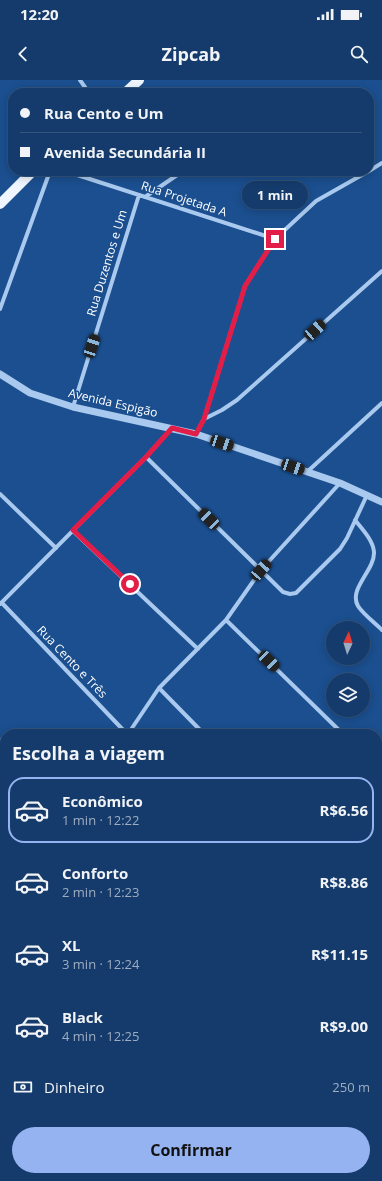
<!DOCTYPE html>
<html lang="pt">
<head>
<meta charset="utf-8">
<style>
	:root { --surface:#143b6b; --page:#214673; --text:#f1f3f6; --muted:#9dadc1; --line:#33557e; --accent:#95b2f1 }
	body { margin:0; font-family:"Open Sans",sans-serif; background:var(--page); color:var(--text); height:100vh; display:flex; flex-direction:column; font-size:15px; white-space:nowrap }
	* { box-sizing:border-box; margin:0 }
	p { font-size:13px; color:var(--muted) }
	.icon { flex:none; width:22px; height:22px; fill:none; stroke:currentColor; stroke-width:2; stroke-linecap:round; stroke-linejoin:round }
	.map { position:relative; flex:1; overflow:hidden }
	.side { position:absolute; left:0px; top:649px; width:382px; height:452px; display:flex; flex-direction:column; background:var(--surface); border-radius:16px 16px 0 0; box-shadow:0 2px 10px #0003,0 0 0 1px var(--line) }
	.side>* { flex:none }
	.banner { position:absolute; left:8px; top:8px; width:366px; height:88px; border-radius:16px; box-shadow:0 2px 10px #0003,0 0 0 1px var(--line); display:grid; align-content:center; height:88px; padding:0 12px; background:var(--surface) }
	.needle { width:26px; rotate:4deg }
	.tools { position:absolute; left:326px; top:541px; display:grid; gap:8px }
	.tools a { display:grid; place-items:center; width:44px; height:44px; border-radius:50%; background:var(--surface); box-shadow:0 2px 10px #0003,0 0 0 1px var(--line); font-size:20px }
	.end { position:absolute; width:18px; height:18px; margin:-9px; border:5px solid #e11d48; background:#fff; box-shadow:0 0 0 2px #fff }
	.from { border-radius:50% }
	.bubble { position:absolute; height:28px; border-radius:14px; background:var(--surface); box-shadow:0 2px 10px #0003,0 0 0 1px var(--line); font-size:13px; font-weight:700; line-height:28px; text-align:center }
	.car { position:absolute; width:12px; height:24px; margin:-12px -6px; border-radius:5px; box-shadow:0 0 3px 1px #0007; background:linear-gradient(#222 24%,#8ab4d8 0 40%,#222 0 76%,#8ab4d8 0 86%,#222 0) }
	.banner b { display:flex; align-items:center; gap:14px; height:38px; font-size:15px }
	.banner b+b { border-top:1px solid var(--line) }
	.banner i { width:10px; height:10px; background:var(--text) }
	ul { padding:0; list-style:none }
	li { display:flex; align-items:center; gap:12px; height:66px; margin:0 8px 6px; padding:0 4px; border:2px solid transparent; border-radius:16px }
	li div { flex:1 }
	li b { display:block; font-size:15px }
	li em { font-style:normal; font-weight:700 }
	li.active { border-color:var(--accent) }
	li>.icon { width:36px; height:36px; stroke-width:1.5 }
	h2 { padding:0 12px; font-size:18px; line-height:48px }
	.pay { display:flex; align-items:center; gap:10px; height:44px; padding:0 12px; font-size:15px }
	.pay p { margin-inline-start:auto }
	.action { display:flex; gap:8px; margin-top:auto; padding:8px 12px }
	.action a { flex:1; height:46px; border-radius:24px; background:var(--accent); color:#111; font-size:16px; font-weight:700; line-height:46px; text-align:center }
	.status { display:flex; justify-content:space-between; align-items:center; height:28px; padding:0 20px; background:var(--surface); direction:ltr }
	.status svg { height:11px; fill:currentColor }
	header { display:flex; justify-content:space-between; align-items:center; height:52px; padding:0 12px; background:var(--surface); font-size:18px; font-weight:700 }
	.map>svg:first-child { display:block }
	.green { fill:#2e69ad }
	.lines { fill:none; stroke-linecap:round; stroke-linejoin:round }
	.minor { stroke:#a9c9ee; stroke-width:4 }
	.tertiary { stroke:#a9c9ee; stroke-width:7 }
	.primary { stroke:#f0f6ff; stroke-width:10 }
	.route { stroke:#e11d48; stroke-width:5 }
	.labels { text-anchor:middle; stroke-width:3; stroke-linejoin:round; paint-order:stroke }
	.street-label { font-size:12px; fill:#fff; stroke:#1b4f8f }
</style>
</head>
<body>
<div class="status"><b>12:20</b><svg viewBox="0 0 49 12"><path d="M0 12V9h3v3zM5 12V6h3v6zM10 12V3h3v9zM15 12V0h3v12zM26 1h20v11H26zM47 4h2v5h-2z"/></svg></div>
<header><svg class="icon" aria-label="back" viewBox="0 0 24 24"><path d="M15 5l-7 7 7 7"/></svg>Zipcab<svg class="icon" aria-label="search" viewBox="0 0 24 24"><circle cx="10" cy="10" r="6"/><path d="M15 15l6 6"/></svg></header>
<div class="map">
<svg width="382" height="1101" viewBox="0 0 382 1101">
	<rect width="100%" height="100%" fill="#1b4f8f"/>
	<!-- green -->
	<path class="green" d="M47,1096H67L77,1101H17Z"/>
	<g class="lines">
		<!-- minor -->
		<path class="minor" d="M80,0L89,13
			M65,91L275,159
			M369,91L382,83
			M145,117L183,91
			M0,229L50,91
			M73,327L139,115
			M204,339L222,330L237,320L382,191
			M196,354L204,339L245,206L275,159L316,121L369,91
			M146,377L283,512L290,514L296,513L340,469L347,458L367,415
			M307,392L382,323
			M0,414L56,468
			M355,440C362,449 373,460 374,472C375,490 348,509 358,526C363,534 375,543 382,550
			M73,451L198,569
			M2,523L127,654
			M0,524L146,377L172,348
			M226,540L343,654
			M159,608L204,654
			M128,654L159,608L226,540L261,490L340,403
			M0,660L5,665
			M377,687L382,692
			M377,776L382,774
			M0,777L5,772
			M0,853L5,862
			M377,896L382,902
			M0,927L5,925
			M0,1023L5,1021
			M377,1038L382,1043
			M156,1096L162,1101
			M297,1096L302,1101"/>
		<!-- tertiary -->
		<path class="tertiary" d="M0,294L30,313L73,327L196,354L340,403L382,422"/>
		<!-- primary -->
		<path class="primary" d="M125,13L139,0
			M0,124L33,91"/>
	</g>
	<g class="lines">
		<!-- route -->
		<path class="route" d="M130,504L73,450L146,377L172,348L196,354L204,339L245,206L275,159"/>
	</g>
	<g class="labels">
		<!-- street labels -->
		<g class="street-label">
			<text transform="translate(184 119) rotate(18)" y="4">Rua Projetada A</text>
			<text transform="translate(107 183) rotate(-73)" y="4">Rua Duzentos e Um</text>
			<text transform="translate(113 323) rotate(13)" y="4">Avenida Espigão</text>
			<text transform="translate(72 582) rotate(46)" y="4">Rua Cento e Três</text>
		</g>
	</g>
</svg>
<div class="tools">
<a><svg class="needle" viewBox="-14 -14 28 28"><path d="M0-13l5 13h-10z" fill="#e53935"/><path d="M0 13l5-13h-10z" fill="#9dadc1"/></svg></a>
<a><svg class="icon" aria-label="layers" viewBox="0 0 24 24"><path d="M12 4l9 5-9 5-9-5zM3 14l9 5 9-5"/></svg></a>
</div>
<i class="end from" style="left:130px;top:504px"></i>
<i class="end" style="left:275px;top:159px"></i>
<div class="bubble" style="left:242px;top:101px;width:66px">1 min</div>
<i class="car" style="left:315px;top:250px;rotate:48deg"></i>
<i class="car" style="left:92px;top:266px;rotate:18deg"></i>
<i class="car" style="left:222px;top:363px;rotate:108deg"></i>
<i class="car" style="left:293px;top:387px;rotate:109deg"></i>
<i class="car" style="left:209px;top:439px;rotate:315deg"></i>
<i class="car" style="left:261px;top:490px;rotate:42deg"></i>
<i class="car" style="left:269px;top:581px;rotate:134deg"></i>
<div class="banner">
<b><i class="from"></i>Rua Cento e Um</b>
<b><i></i>Avenida Secundária II</b>
</div>
<section class="side">
<h2>Escolha a viagem</h2>
<ul>
<li class="active"><svg class="icon" aria-label="car" viewBox="0 0 24 24"><path d="M5 17H2v-5l4-1 3-4h7l3 4 3 1v5h-3M9 17h6M6 11h13"/><circle cx="7" cy="17" r="2"/><circle cx="17" cy="17" r="2"/></svg><div><b>Econômico</b><p>1 min · 12:22</p></div><em>R$6.56</em></li>
<li><svg class="icon" aria-label="car" viewBox="0 0 24 24"><path d="M5 17H2v-5l4-1 3-4h7l3 4 3 1v5h-3M9 17h6M6 11h13"/><circle cx="7" cy="17" r="2"/><circle cx="17" cy="17" r="2"/></svg><div><b>Conforto</b><p>2 min · 12:23</p></div><em>R$8.86</em></li>
<li><svg class="icon" aria-label="car" viewBox="0 0 24 24"><path d="M5 17H2v-5l4-1 3-4h7l3 4 3 1v5h-3M9 17h6M6 11h13"/><circle cx="7" cy="17" r="2"/><circle cx="17" cy="17" r="2"/></svg><div><b>XL</b><p>3 min · 12:24</p></div><em>R$11.15</em></li>
<li><svg class="icon" aria-label="car" viewBox="0 0 24 24"><path d="M5 17H2v-5l4-1 3-4h7l3 4 3 1v5h-3M9 17h6M6 11h13"/><circle cx="7" cy="17" r="2"/><circle cx="17" cy="17" r="2"/></svg><div><b>Black</b><p>4 min · 12:25</p></div><em>R$9.00</em></li>
</ul>
<div class="pay"><svg class="icon" aria-label="cash" viewBox="0 0 24 24"><path d="M3 7h18v10H3z"/><circle cx="12" cy="12" r="2"/></svg>Dinheiro<p>250 m</p></div>
<div class="action"><a>Confirmar</a></div>
</section>
</div>
</body>
</html>
